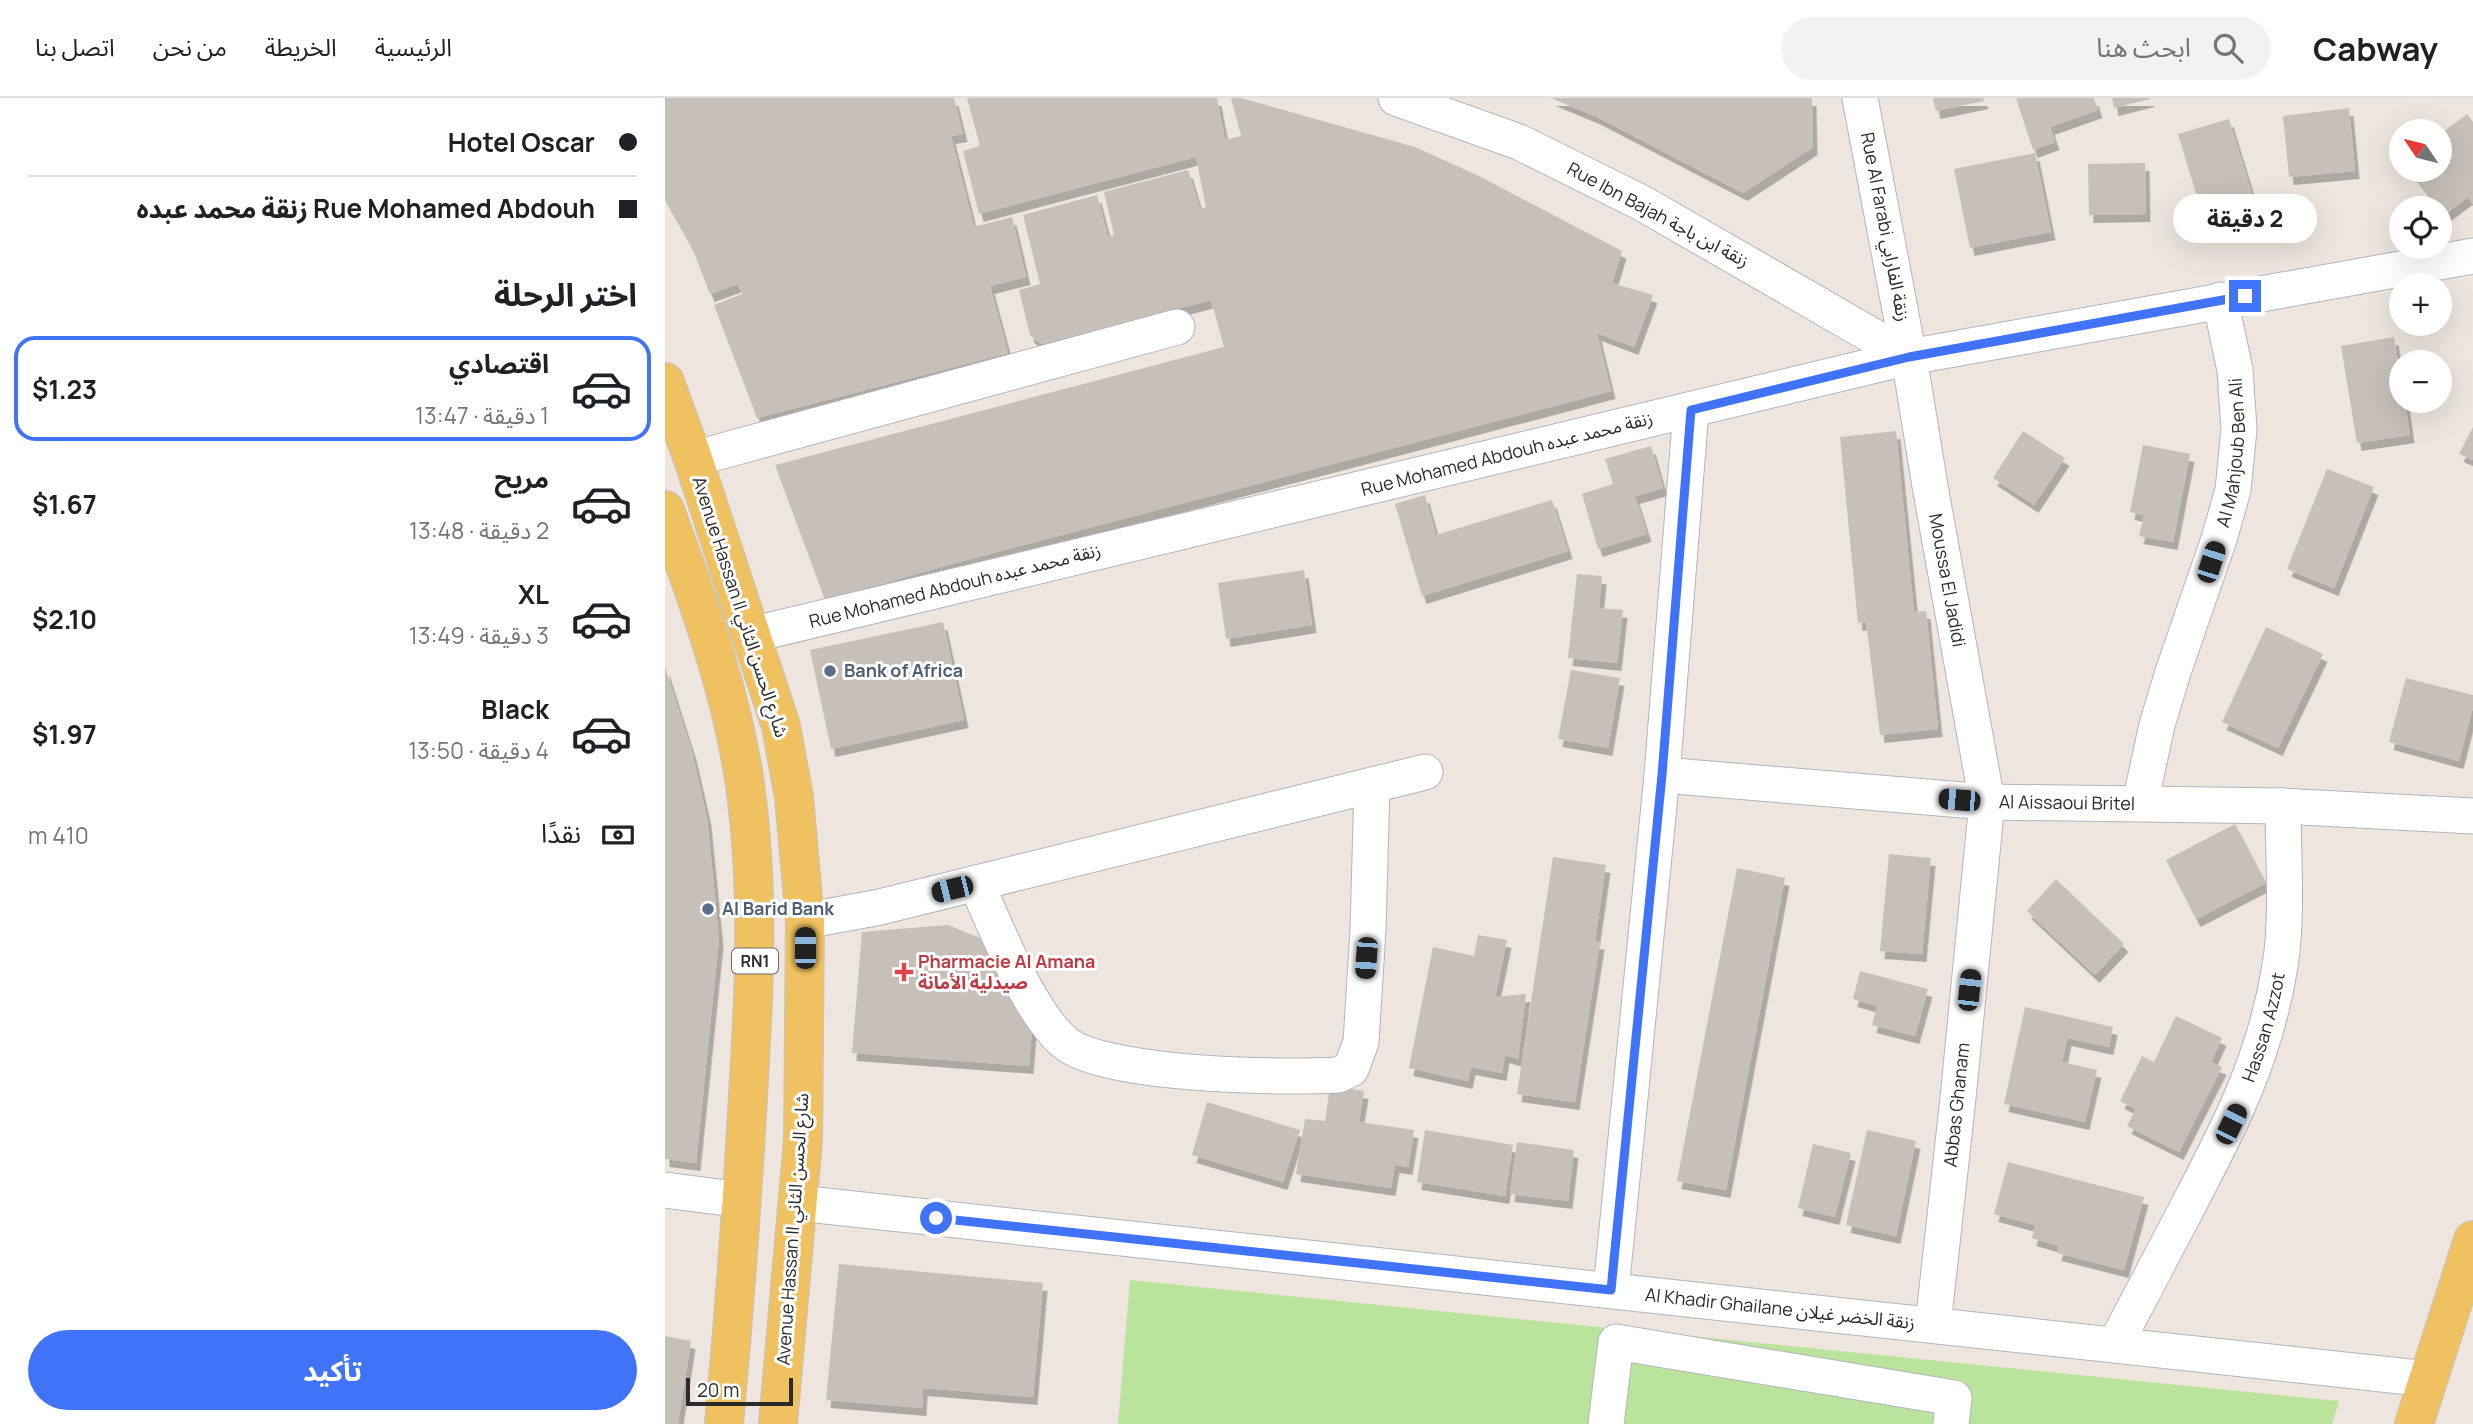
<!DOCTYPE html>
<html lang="ar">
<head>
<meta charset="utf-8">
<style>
	:root { --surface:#fff; --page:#f2f2f2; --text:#202124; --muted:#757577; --line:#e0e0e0; --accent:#4073f8 }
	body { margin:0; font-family:Manrope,"Noto Sans Arabic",sans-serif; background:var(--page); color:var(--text); direction:rtl; height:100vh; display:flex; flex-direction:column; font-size:26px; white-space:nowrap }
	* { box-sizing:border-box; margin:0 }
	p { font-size:23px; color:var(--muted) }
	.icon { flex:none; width:38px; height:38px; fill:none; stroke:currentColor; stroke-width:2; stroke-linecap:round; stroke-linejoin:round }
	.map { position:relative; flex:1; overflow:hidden; direction:ltr }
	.details { display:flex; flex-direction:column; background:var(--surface); width:665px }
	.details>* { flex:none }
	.guide { display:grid; align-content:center; height:154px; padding:0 28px; background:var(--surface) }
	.needle { width:46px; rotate:305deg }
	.tools { position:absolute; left:1724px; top:21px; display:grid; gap:14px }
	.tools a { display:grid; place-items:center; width:63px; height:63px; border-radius:50%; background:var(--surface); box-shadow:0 7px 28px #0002; font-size:35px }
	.scale { position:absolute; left:21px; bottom:18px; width:107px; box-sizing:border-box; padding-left:7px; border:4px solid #2b2b2b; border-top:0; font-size:19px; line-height:24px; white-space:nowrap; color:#2b2b2b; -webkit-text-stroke:5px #fff; paint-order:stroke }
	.end { position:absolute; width:32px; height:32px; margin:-16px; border:9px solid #4073f8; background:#fff; box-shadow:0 0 0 4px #fff }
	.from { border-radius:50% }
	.bubble { position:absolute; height:49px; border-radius:24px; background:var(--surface); box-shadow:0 7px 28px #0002; font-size:23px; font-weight:700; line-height:49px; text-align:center; direction:rtl }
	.car { position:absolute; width:21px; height:42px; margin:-21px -10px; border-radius:9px; box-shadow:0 0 5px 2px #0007; background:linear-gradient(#222 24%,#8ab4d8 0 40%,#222 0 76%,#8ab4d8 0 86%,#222 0) }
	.guide b { display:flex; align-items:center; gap:24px; height:66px; font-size:26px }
	.guide b+b { border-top:2px solid var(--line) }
	.guide i { width:18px; height:18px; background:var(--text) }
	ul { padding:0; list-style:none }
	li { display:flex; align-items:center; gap:21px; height:105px; margin:0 14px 10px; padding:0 14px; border:4px solid transparent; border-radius:21px }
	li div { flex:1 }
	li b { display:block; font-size:26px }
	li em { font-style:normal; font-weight:700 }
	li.current { border-color:var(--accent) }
	li>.icon { width:63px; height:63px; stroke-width:1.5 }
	h2 { padding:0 28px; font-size:32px; line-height:84px }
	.pay { display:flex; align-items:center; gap:18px; height:77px; padding:0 28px; font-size:26px }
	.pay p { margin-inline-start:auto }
	.action { display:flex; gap:14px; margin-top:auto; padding:14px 28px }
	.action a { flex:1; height:80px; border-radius:42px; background:var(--accent); color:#fff; font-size:28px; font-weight:700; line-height:80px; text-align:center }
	header { display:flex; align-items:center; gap:42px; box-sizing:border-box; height:98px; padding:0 35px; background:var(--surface); border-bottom:2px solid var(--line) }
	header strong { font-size:33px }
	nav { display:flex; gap:38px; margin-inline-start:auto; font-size:24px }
	.search { width:490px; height:63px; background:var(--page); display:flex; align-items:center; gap:18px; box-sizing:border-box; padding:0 24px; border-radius:38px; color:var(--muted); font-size:26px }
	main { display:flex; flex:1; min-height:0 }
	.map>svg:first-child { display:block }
	.green { fill:#bae39b }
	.building { fill:#c6c0b9; filter:url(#shadow) }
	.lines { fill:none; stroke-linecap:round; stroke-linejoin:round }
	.street-casing { stroke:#b1b5bf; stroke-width:37 }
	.primary-casing { stroke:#c4c4c4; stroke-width:40 }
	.street { stroke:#fff; stroke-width:35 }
	.primary { stroke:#f0c160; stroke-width:38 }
	.route { stroke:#4073f8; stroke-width:9 }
	.service-dot { fill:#5c6f8a; stroke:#fff; stroke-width:2.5 }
	.health-dot { fill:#e0444e; stroke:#fff; stroke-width:2.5 }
	.labels { text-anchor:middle; stroke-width:6; stroke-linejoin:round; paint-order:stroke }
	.shield { fill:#fff; stroke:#6b6b6b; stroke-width:2 }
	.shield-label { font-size:16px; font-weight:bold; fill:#2b2b2b }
	.street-label { font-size:18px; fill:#2b2b2b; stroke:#fff }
	.service-label { font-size:18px; font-weight:bold; fill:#4e5e75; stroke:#fff; text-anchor:start }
	.health-label { font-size:18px; font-weight:bold; fill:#be3a42; stroke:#fff; text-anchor:start }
</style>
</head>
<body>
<header>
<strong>Cabway</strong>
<div class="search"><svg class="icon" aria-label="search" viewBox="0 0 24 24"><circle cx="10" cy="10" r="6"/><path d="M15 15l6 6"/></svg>ابحث هنا</div>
<nav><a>الرئيسية</a><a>الخريطة</a><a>من نحن</a><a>اتصل بنا</a></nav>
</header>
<main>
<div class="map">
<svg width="1808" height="1326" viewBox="0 0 1808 1326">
	<defs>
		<filter id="shadow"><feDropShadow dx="4.5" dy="8" stdDeviation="0" flood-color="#0004"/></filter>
	</defs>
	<rect width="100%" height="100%" fill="#ede5de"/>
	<!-- green -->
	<path class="green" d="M465,1182L1674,1303L1667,1326H453Z"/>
	<!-- building -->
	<path class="building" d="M0,0H289L298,36L286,38L309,129L347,119L361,179L325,188L343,255L92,320L49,207L77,196L73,186L45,196L28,152L0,102Z
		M302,0H552L560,42L576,38L566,0H576L750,49L812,77L957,153L947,185L988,197L969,249L932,235L946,293L290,465L160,502L110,367L559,249L546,202L376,246L365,237L354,192L375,186L358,117L432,97L443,139L449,137L439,94L523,72L535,111L541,109L531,59L314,116L298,53L315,48Z
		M886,0H1147L1148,49L1078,95L932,19Z
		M1268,0H1318L1319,3L1271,13Z
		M1351,0H1429L1433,12L1385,29L1390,44L1368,52Z
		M1447,0H1485V1L1449,10Z
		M1684,10L1690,73L1624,79L1618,18Z
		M1802,16L1808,24V106L1803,99L1779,117L1745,72H1774V37Z
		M1564,21L1587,96L1536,112L1513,36Z
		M1370,55L1386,134L1305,150L1289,71Z
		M1480,65L1481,116L1424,117L1423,66Z
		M1729,239L1736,281V303H1740L1745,337L1692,345L1676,248Z
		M1808,329V362L1794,356Z
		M1231,333L1249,514L1261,513L1273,631L1215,637L1201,524L1193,525L1175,339Z
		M1358,333L1400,360L1369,407L1328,380Z
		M1478,347L1525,356L1508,444L1474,438L1479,417L1465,414Z
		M986,348L998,390L970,398L982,436L933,451L917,396L948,386L940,361Z
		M1662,371L1709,389L1669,490L1622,471Z
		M760,397L771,437L887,402L903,453L757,498L730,406Z
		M639,472L647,527L561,541L553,485Z
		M912,476L937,478L934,510L958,512L952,565L903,560Z
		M278,524L299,622L166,651L145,552Z
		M1601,529L1658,556L1613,650L1557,624Z
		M0,569L27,654L42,720L54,841L31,1065L0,1061Z
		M906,572L955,580L943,650L893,641Z
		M1741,580L1808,597V609L1794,663L1724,644Z
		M1570,726L1601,785L1531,821L1501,762Z
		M1224,756L1266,760L1257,856L1215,853Z
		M888,759L941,767L930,843L935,844L910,1004L852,996Z
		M1072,770L1120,780L1061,1092L1012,1083Z
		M1391,781L1459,846L1430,877L1362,813Z
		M283,827L315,840L341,859L369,908L364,968L187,955L197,834Z
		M813,837L842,842L830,899L861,896L853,961L840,957L837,975L806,969L803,983L744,970L768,849L809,858Z
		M1195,873L1263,891L1250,938L1207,927L1212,908L1188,901Z
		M1360,909L1448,929L1444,949L1402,940L1397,964L1432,972L1420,1024L1339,1006Z
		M1511,918L1557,940L1546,964L1557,969L1514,1054L1462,1028L1471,1011L1455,1003L1477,958L1489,964Z
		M665,988L699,993L694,1024L749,1032L743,1069L730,1067L726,1090L631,1076L640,1021L660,1023Z
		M542,1004L635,1032L618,1084L527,1057Z
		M760,1032L848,1047L840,1098L752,1084Z
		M1202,1032L1251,1043L1231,1138L1181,1127Z
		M852,1044L909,1052L903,1103L845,1096Z
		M1148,1046L1186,1055L1170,1119L1133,1110Z
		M1343,1064L1479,1099L1459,1172L1392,1155L1394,1148L1367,1140L1370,1127L1329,1116Z
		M174,1166L378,1185L368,1299L258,1290L257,1310L161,1302Z
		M0,1238L26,1243L13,1326H0Z"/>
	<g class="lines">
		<!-- street casing -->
		<g class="street-casing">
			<g id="street">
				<path d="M731,0L854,44L977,105L1244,259"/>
				<path id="s1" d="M1195,0L1244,259L1265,388L1322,704L1293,1000L1268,1227"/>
				<path d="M28,361L512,229"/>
				<path d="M86,537L1244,259L1808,158"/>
				<path id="s2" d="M997,677L1322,704L1618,708L1808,718"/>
				<path id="s3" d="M1475,705L1492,627L1508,574L1554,441L1568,392L1574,331L1570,272L1555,202"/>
				<path d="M311,785C332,831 362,911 399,944C438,978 618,980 673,977L686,971L696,944L703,832L707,687"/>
				<path d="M140,823L215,809L760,674"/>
				<path d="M0,1092L77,1102"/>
				<path d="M133,1105L1763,1281"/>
				<path d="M946,1192L997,677L1026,312"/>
				<path id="s4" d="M1450,1247C1474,1201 1498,1156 1522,1110C1565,1028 1600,961 1615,868C1623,820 1618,757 1618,708"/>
				<path d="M941,1326L951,1244L1289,1300L1286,1326"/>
			</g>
		</g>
		<!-- primary casing -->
		<g class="primary-casing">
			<path id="primary" d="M0,284L28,361L116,628L129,699L140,823L138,1042L113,1326
				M0,412C34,505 70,602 82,702C94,801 89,899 83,998C77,1108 69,1217 59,1326
				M1749,1326L1808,1142"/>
		</g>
		<!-- street -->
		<use href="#street" class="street"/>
		<!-- primary -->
		<use href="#primary" class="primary"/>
	</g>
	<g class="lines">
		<!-- route -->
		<path class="route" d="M271,1120L946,1192L997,677L1026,312L1244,259L1580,198"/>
	</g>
	<!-- markers -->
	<g class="service-dot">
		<circle cx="165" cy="573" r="7"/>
		<circle cx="43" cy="811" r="7"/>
	</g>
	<path class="health-dot" d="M235.5 863.5h7v7h7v7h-7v7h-7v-7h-7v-7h7z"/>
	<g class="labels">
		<!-- shield labels -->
		<rect class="shield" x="67" y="850.5" width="46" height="25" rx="5"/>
		<g class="shield-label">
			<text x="90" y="869">RN1</text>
		</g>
		<!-- street labels -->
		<g class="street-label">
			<text transform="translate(993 117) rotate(28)" y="6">Rue Ibn Bajah زنقة ابن باجة</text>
			<text transform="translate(1220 129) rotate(79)" y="6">Rue Al Farabi زنقة الفارابي</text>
			<text dy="6" stroke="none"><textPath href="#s3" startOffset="364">Al Mahjoub Ben Ali</textPath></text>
			<text transform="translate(842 356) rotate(-14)" y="6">Rue Mohamed Abdouh زنقة محمد عبده</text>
			<text dy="6" stroke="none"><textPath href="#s1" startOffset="490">Moussa El Jadidi</textPath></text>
			<text transform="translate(290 488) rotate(-14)" y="6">Rue Mohamed Abdouh زنقة محمد عبده</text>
			<text transform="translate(75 509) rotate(72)" y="6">Avenue Hassan II شارع الحسن الثاني</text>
			<text dy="6" stroke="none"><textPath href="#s2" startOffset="406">Al Aissaoui Britel</textPath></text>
			<text dy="6" stroke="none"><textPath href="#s4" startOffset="352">Hassan Azzot</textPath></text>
			<text transform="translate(1292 1007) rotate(-84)" y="6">Abbas Ghanam</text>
			<text transform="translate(128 1131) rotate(-86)" y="6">Avenue Hassan II شارع الحسن الثاني</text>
			<text transform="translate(1115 1211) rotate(6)" y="6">Al Khadir Ghailane زنقة الخضر غيلان</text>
		</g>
		<!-- service labels -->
		<g class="service-label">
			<text x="179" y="579">Bank of Africa</text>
			<text x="57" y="817">Al Barid Bank</text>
		</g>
		<!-- health labels -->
		<g class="health-label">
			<text x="253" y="870">Pharmacie Al Amana<tspan x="253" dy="21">صيدلية الأمانة</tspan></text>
		</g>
	</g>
</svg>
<div class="tools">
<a><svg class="needle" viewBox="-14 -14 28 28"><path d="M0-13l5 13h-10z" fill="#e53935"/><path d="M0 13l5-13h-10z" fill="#757577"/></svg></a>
<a><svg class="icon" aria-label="locate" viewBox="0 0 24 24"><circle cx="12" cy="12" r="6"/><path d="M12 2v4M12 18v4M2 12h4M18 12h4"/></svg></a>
<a>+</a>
<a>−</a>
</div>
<div class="scale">20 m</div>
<i class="end from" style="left:271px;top:1120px"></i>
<i class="end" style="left:1580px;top:198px"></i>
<div class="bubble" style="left:1508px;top:96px;width:144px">2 دقيقة</div>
<i class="car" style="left:1546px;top:464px;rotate:18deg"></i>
<i class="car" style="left:1294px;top:702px;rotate:275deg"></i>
<i class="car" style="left:287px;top:791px;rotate:256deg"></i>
<i class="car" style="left:140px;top:850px;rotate:0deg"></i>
<i class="car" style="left:701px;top:860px;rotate:184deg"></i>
<i class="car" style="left:1304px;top:892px;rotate:6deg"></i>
<i class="car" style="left:1566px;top:1026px;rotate:26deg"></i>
</div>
<section class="details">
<div class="guide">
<b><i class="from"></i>Hotel Oscar</b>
<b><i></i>Rue Mohamed Abdouh زنقة محمد عبده</b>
</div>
<h2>اختر الرحلة</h2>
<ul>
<li class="current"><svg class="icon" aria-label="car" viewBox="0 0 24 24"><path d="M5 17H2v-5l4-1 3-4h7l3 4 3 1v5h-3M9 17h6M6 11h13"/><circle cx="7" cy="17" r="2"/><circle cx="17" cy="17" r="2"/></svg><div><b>اقتصادي</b><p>1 دقيقة · 13:47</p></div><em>$1.23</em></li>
<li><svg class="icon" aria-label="car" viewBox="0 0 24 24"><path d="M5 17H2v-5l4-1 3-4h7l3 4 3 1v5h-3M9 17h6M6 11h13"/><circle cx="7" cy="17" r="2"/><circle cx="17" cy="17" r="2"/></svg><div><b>مريح</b><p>2 دقيقة · 13:48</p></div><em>$1.67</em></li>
<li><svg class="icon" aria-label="car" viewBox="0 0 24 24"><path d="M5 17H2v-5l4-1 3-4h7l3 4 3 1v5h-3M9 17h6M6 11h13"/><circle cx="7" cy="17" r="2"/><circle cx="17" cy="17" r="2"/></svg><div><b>XL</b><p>3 دقيقة · 13:49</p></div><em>$2.10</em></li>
<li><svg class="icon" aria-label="car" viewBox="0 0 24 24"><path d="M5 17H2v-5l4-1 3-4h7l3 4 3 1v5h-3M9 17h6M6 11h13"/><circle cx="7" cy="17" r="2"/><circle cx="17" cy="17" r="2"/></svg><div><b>Black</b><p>4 دقيقة · 13:50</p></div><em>$1.97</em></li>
</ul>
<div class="pay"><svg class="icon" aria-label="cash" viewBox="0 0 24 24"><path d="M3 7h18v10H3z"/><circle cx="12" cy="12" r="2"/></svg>نقدًا<p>410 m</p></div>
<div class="action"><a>تأكيد</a></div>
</section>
</main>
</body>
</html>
